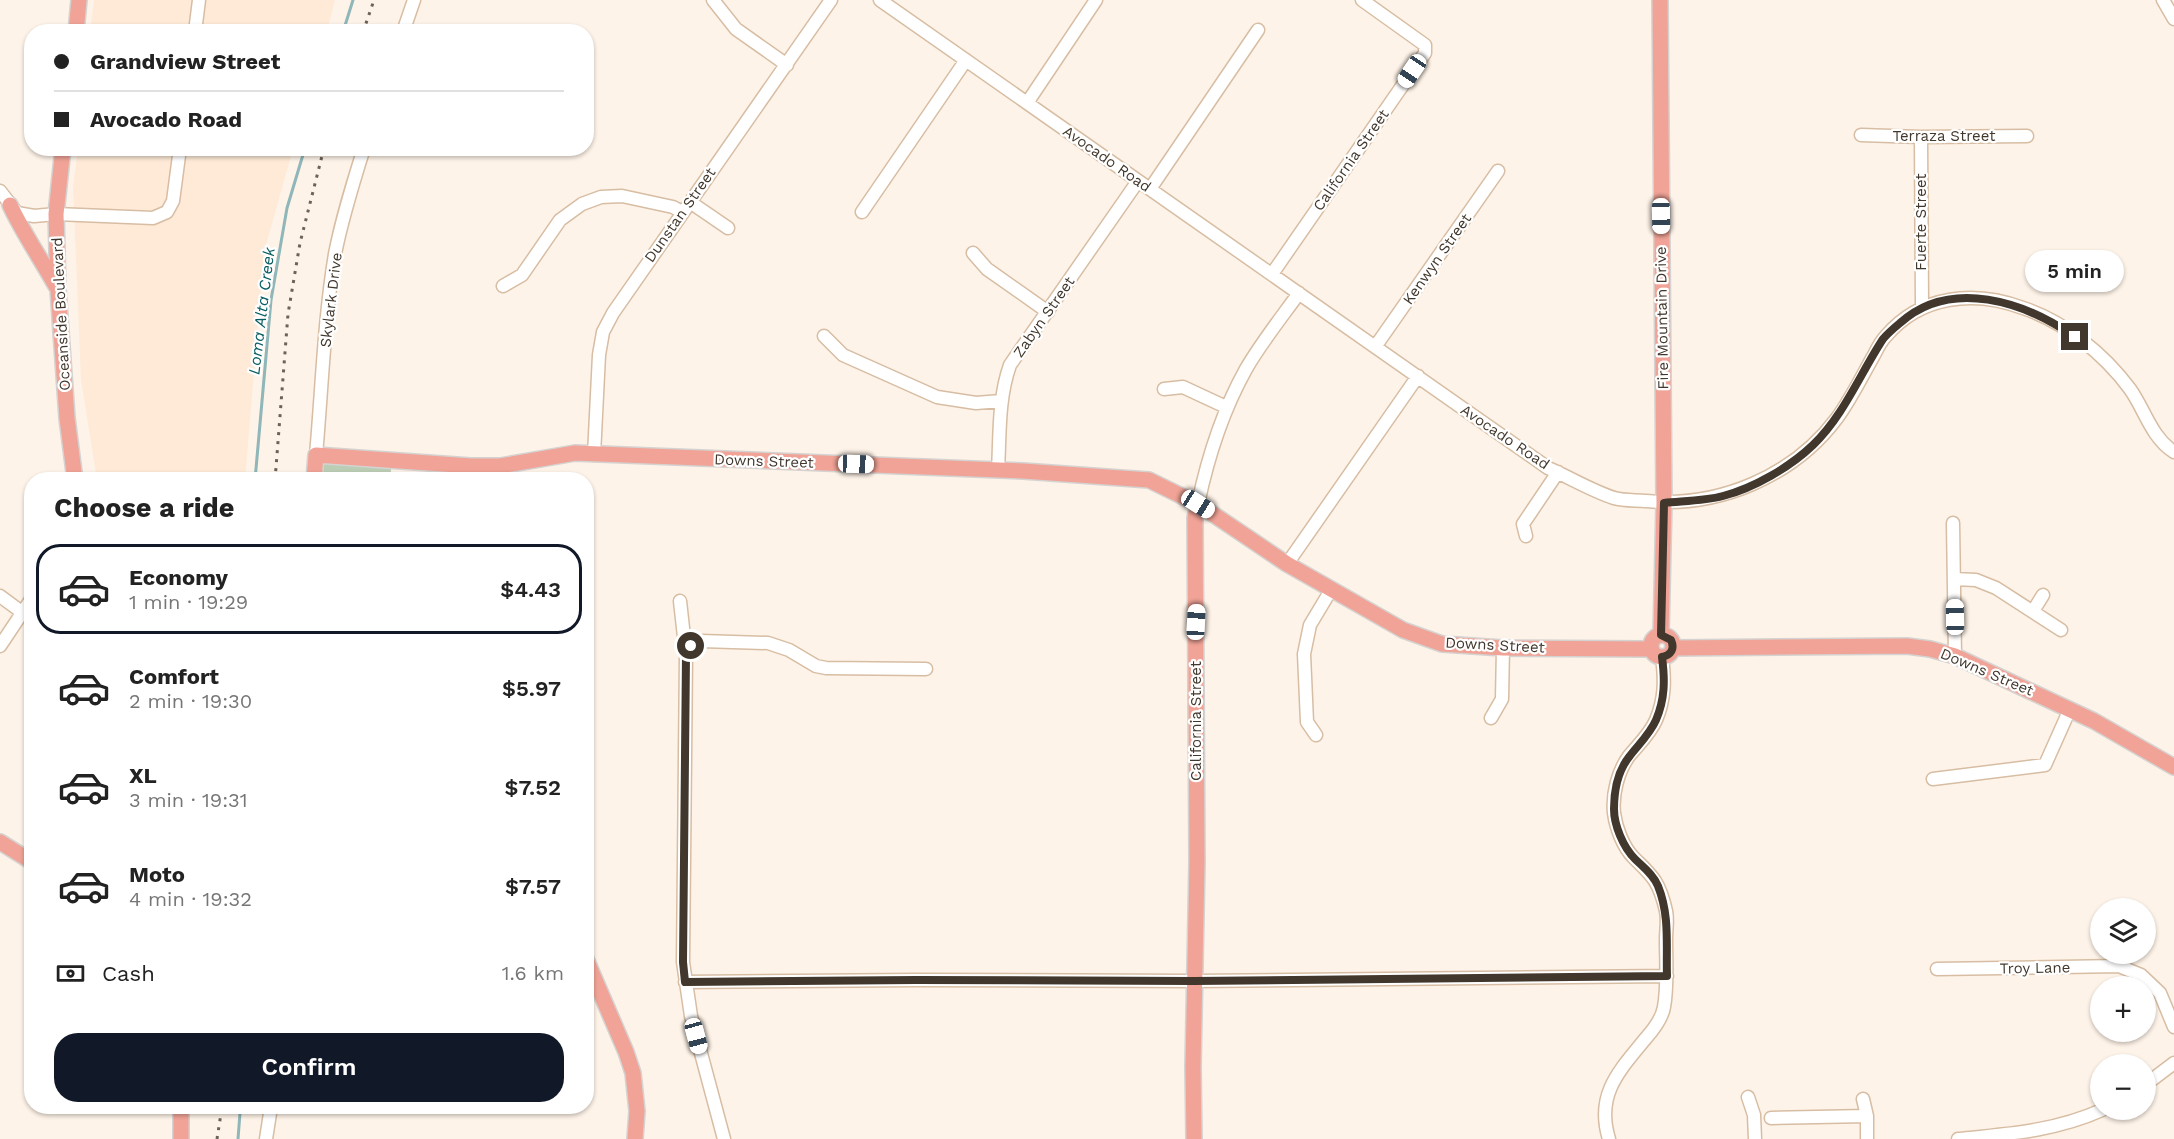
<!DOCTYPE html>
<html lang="en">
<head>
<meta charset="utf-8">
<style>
	:root { --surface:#fff; --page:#f6f6f6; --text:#222; --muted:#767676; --line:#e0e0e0; --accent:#111827 }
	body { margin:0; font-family:"Work Sans",sans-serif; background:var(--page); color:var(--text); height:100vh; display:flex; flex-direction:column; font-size:22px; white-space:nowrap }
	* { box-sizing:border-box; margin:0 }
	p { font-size:20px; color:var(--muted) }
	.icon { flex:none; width:33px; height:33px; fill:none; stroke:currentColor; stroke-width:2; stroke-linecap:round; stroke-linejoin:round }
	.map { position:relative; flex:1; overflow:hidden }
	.sheet { position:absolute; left:24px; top:472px; width:570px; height:642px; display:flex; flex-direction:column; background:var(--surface); border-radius:24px; box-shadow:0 2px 4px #0004 }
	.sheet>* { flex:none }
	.guide { position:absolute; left:24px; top:24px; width:570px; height:132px; border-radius:24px; box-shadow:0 2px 4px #0004; display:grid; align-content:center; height:132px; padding:0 30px; background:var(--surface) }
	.tools { position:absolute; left:2090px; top:898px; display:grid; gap:12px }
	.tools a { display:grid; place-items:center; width:66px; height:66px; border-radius:50%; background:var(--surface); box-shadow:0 2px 4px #0004; font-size:30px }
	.end { position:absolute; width:27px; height:27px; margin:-14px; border:8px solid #41372c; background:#fff; box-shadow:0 0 0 3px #fff }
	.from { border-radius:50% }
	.bubble { position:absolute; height:42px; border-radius:21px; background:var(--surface); box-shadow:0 2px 4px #0004; font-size:20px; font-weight:600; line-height:42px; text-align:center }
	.car { position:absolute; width:18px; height:36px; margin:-18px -9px; border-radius:8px; box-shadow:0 0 4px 2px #0007; background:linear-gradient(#fff 24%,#345 0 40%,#fff 0 76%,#345 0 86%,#fff 0) }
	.guide b { display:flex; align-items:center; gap:21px; height:57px; font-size:22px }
	.guide b+b { border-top:2px solid var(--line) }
	.guide i { width:15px; height:15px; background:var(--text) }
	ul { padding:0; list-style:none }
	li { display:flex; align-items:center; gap:18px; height:90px; margin:0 12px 9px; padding:0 18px; border:3px solid transparent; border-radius:24px }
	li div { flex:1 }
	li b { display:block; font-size:22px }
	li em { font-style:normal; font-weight:600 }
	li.selected { border-color:var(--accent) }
	li>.icon { width:54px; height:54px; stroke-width:1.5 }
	h2 { padding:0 30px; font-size:27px; line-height:72px }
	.pay { display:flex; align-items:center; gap:15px; height:66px; padding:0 30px; font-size:22px }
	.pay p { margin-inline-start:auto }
	.primary-button { display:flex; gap:12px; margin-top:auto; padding:12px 30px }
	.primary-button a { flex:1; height:69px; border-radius:24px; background:var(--accent); color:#fff; font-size:24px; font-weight:600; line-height:69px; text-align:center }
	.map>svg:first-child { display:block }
	.built { fill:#feead7 }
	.green { fill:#bccdb5 }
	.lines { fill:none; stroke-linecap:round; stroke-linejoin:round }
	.stream { stroke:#8fb6b8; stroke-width:3 }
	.minor-casing { stroke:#d7bda3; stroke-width:15 }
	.major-casing { stroke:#d5d3d1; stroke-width:18 }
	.minor { stroke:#fff; stroke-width:12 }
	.major { stroke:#f0a396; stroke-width:15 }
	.rail { stroke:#6c6257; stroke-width:3; stroke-dasharray:3 6; stroke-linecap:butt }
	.route { stroke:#41372c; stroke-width:8 }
	.labels { text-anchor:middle; stroke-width:4.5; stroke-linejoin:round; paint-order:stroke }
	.street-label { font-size:15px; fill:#41372c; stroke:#fff }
	.water-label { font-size:16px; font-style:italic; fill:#095e62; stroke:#fff }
</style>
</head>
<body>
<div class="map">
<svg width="2174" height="1139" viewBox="0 0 2174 1139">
	<rect width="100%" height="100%" fill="#fef3e8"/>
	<!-- built -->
	<path class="built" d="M94,0H335L327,31L90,32Z
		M78,149H293L264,252L245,480H97L81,380L73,187Z"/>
	<!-- green -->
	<path class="green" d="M316,454L392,460L390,480H314Z"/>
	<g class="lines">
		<!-- stream -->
		<path class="stream" d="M343,32L353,0
			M255,480L271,300L287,208L305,148
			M238,1139L240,1113"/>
		<!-- minor casing -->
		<g class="minor-casing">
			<path id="minor" d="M713,0L736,29L787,65
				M880,0L1548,468C1569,477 1592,491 1614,498C1624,501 1636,500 1646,501C1718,508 1793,477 1837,418C1851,399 1862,376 1874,355C1877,349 1881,341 1886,336C1921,295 1974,290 2023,308C2065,322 2104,354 2130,389C2145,410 2151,437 2174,452
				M2163,0L2174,19
				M195,32L199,0
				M403,32L414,0
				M1027,103L1096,0
				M1861,135L1921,137L2027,136
				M1921,137L1922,308
				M1150,189L1258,30
				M0,191L17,213L34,216L56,214L153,218L167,212L173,201L180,148
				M690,202L728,228
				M862,212L966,60
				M973,253L987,269L1048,312
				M1272,274L1425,53V45L1362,0
				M503,286L522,275L560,220L582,204L601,197L622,196L673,207L682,212
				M824,336L843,355L937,397L976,403L1001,401
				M1375,347L1498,171
				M1164,389L1183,387L1226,407
				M316,455C322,388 324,320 335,254C342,218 353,183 364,148
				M594,455L599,355L603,332L613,313L831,0
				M998,470C1000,435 998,399 1010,365L1138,181
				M1198,504C1208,456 1222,412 1246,369C1261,343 1281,318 1299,293
				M1953,523L1955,656
				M1526,536L1523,524L1558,472
				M1287,564L1418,376
				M1954,579L1976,580L1996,588L2061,630
				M0,596L23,613
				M680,601L686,655L683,962L691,1016L724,1139
				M2033,611L2043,595
				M0,646L32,598
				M686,655L691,647L701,641L768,643L789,650L816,666L826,668L926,669
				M1491,718L1502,699L1503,648
				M1316,735L1307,722L1304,654L1310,625L1331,590
				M1933,779L2045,765L2070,709
				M1937,969L2119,966L2141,975L2160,993L2174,1027
				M685,982L916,980L1194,981L1667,976
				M2145,1085L2174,1063
				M1748,1097L1754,1115L1755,1139
				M1863,1099L1867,1116V1139
				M1771,1118L1867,1116
				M266,1139L271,1107
				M1609,1139C1595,1094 1620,1070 1646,1038C1654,1029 1662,1019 1664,1007C1668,985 1666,961 1666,939C1666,930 1668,920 1666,911C1664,902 1660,889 1655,881C1649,872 1642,866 1634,858C1623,847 1616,828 1614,813C1612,794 1618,771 1629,756C1638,745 1650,734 1656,720C1665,699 1665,680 1662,657
				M1958,1139C2009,1134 2055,1131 2102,1110"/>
		</g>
		<!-- major casing -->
		<g class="major-casing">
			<path id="major" d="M1660,0L1664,503L1661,635
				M76,32L79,0
				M63,148L56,214L58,289L67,418L75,480
				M10,205C23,233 41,259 56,286
				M314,480L316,455L471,466H500L575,453L1023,471L1149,480L1198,504L1287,564L1403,630L1442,644L1503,648L1651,649
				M1651 646a11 11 0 1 1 22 0a11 11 0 1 1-22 0Z
				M1673,648L1907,646L1930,649L1955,656L2094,721L2174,767
				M0,842L32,862
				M586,959L626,1052L633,1073L637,1111L635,1139
				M181,1139V1107
				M1194,1139L1193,1067L1197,862L1195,518L1198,504"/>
		</g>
		<!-- minor -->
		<use href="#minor" class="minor"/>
		<!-- major -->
		<use href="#major" class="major"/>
		<!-- rail -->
		<path class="rail" d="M363,32L374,0
			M275,480L288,314L300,243L324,148
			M217,1139L222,1107"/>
	</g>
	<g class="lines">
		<!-- route -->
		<path class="route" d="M691,646L686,655L683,962L685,982L916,980L1194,981L1667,976C1666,945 1670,916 1658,886C1653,874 1643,867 1635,859C1623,847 1614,825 1614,809C1614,791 1618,771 1629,757C1638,745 1650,734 1656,720C1665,699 1665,680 1662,657C1671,655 1675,649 1671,640L1661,635L1664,503C1683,501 1704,501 1723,496C1754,488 1790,467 1813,445C1844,415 1860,374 1883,339C1888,333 1894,328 1900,323C1951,277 2025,302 2075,337"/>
	</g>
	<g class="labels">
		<!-- street labels -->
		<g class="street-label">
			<text x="1944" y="141">Terraza Street</text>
			<text transform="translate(1107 159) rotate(35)" y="5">Avocado Road</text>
			<text transform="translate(1351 160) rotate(-55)" y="5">California Street</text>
			<text transform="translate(680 215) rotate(-55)" y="5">Dunstan Street</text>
			<text transform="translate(1921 222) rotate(-90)" y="5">Fuerte Street</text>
			<text transform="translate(1437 259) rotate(-55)" y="5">Kenwyn Street</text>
			<text transform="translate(331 300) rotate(-83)" y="5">Skylark Drive</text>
			<text transform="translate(61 314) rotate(-93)" y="5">Oceanside Boulevard</text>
			<text transform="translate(1044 317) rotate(-55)" y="5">Zabyn Street</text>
			<text transform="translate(1662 318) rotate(-91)" y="5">Fire Mountain Drive</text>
			<text transform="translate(1505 437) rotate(34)" y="5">Avocado Road</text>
			<text transform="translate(764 461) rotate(2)" y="5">Downs Street</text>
			<text transform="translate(1495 645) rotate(3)" y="5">Downs Street</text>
			<text transform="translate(1987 672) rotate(23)" y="5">Downs Street</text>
			<text transform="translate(1196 721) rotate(-90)" y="5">California Street</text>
			<text transform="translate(2035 968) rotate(-1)" y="5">Troy Lane</text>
		</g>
		<!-- water labels -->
		<g class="water-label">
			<text transform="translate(261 311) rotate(-83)" y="6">Loma Alta Creek</text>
		</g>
	</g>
</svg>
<div class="tools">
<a><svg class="icon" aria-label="layers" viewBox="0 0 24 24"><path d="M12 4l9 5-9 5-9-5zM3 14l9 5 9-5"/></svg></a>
<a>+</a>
<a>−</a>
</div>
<i class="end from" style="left:691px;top:646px"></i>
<i class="end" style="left:2075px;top:337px"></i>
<div class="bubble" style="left:2025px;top:250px;width:99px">5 min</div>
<i class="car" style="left:1412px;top:71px;rotate:214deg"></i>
<i class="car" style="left:1661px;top:216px;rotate:179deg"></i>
<i class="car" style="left:856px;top:464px;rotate:92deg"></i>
<i class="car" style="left:1198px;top:504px;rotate:122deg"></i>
<i class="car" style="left:1955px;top:617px;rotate:359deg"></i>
<i class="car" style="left:1196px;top:622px;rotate:3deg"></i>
<i class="car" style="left:696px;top:1036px;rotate:165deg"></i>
<div class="guide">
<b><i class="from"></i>Grandview Street</b>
<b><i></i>Avocado Road</b>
</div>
<section class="sheet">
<h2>Choose a ride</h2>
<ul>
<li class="selected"><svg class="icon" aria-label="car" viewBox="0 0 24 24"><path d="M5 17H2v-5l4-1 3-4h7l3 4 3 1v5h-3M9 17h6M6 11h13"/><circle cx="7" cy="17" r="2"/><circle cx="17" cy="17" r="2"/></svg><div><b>Economy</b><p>1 min · 19:29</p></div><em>$4.43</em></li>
<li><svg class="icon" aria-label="car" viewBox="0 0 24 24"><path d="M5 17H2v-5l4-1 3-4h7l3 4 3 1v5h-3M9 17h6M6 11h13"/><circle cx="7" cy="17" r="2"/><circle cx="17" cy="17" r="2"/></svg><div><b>Comfort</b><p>2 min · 19:30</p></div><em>$5.97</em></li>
<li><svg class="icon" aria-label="car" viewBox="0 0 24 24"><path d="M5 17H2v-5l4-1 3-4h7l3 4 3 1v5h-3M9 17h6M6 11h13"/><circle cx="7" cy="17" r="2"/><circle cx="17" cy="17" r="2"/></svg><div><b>XL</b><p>3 min · 19:31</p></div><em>$7.52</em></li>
<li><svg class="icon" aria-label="car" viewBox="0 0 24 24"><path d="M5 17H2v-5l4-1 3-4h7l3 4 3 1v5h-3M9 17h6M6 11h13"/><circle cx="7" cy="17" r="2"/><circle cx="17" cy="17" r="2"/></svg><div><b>Moto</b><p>4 min · 19:32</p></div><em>$7.57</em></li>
</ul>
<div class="pay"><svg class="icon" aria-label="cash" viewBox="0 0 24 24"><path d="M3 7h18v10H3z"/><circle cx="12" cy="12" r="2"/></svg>Cash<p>1.6 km</p></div>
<div class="primary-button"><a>Confirm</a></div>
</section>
</div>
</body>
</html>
